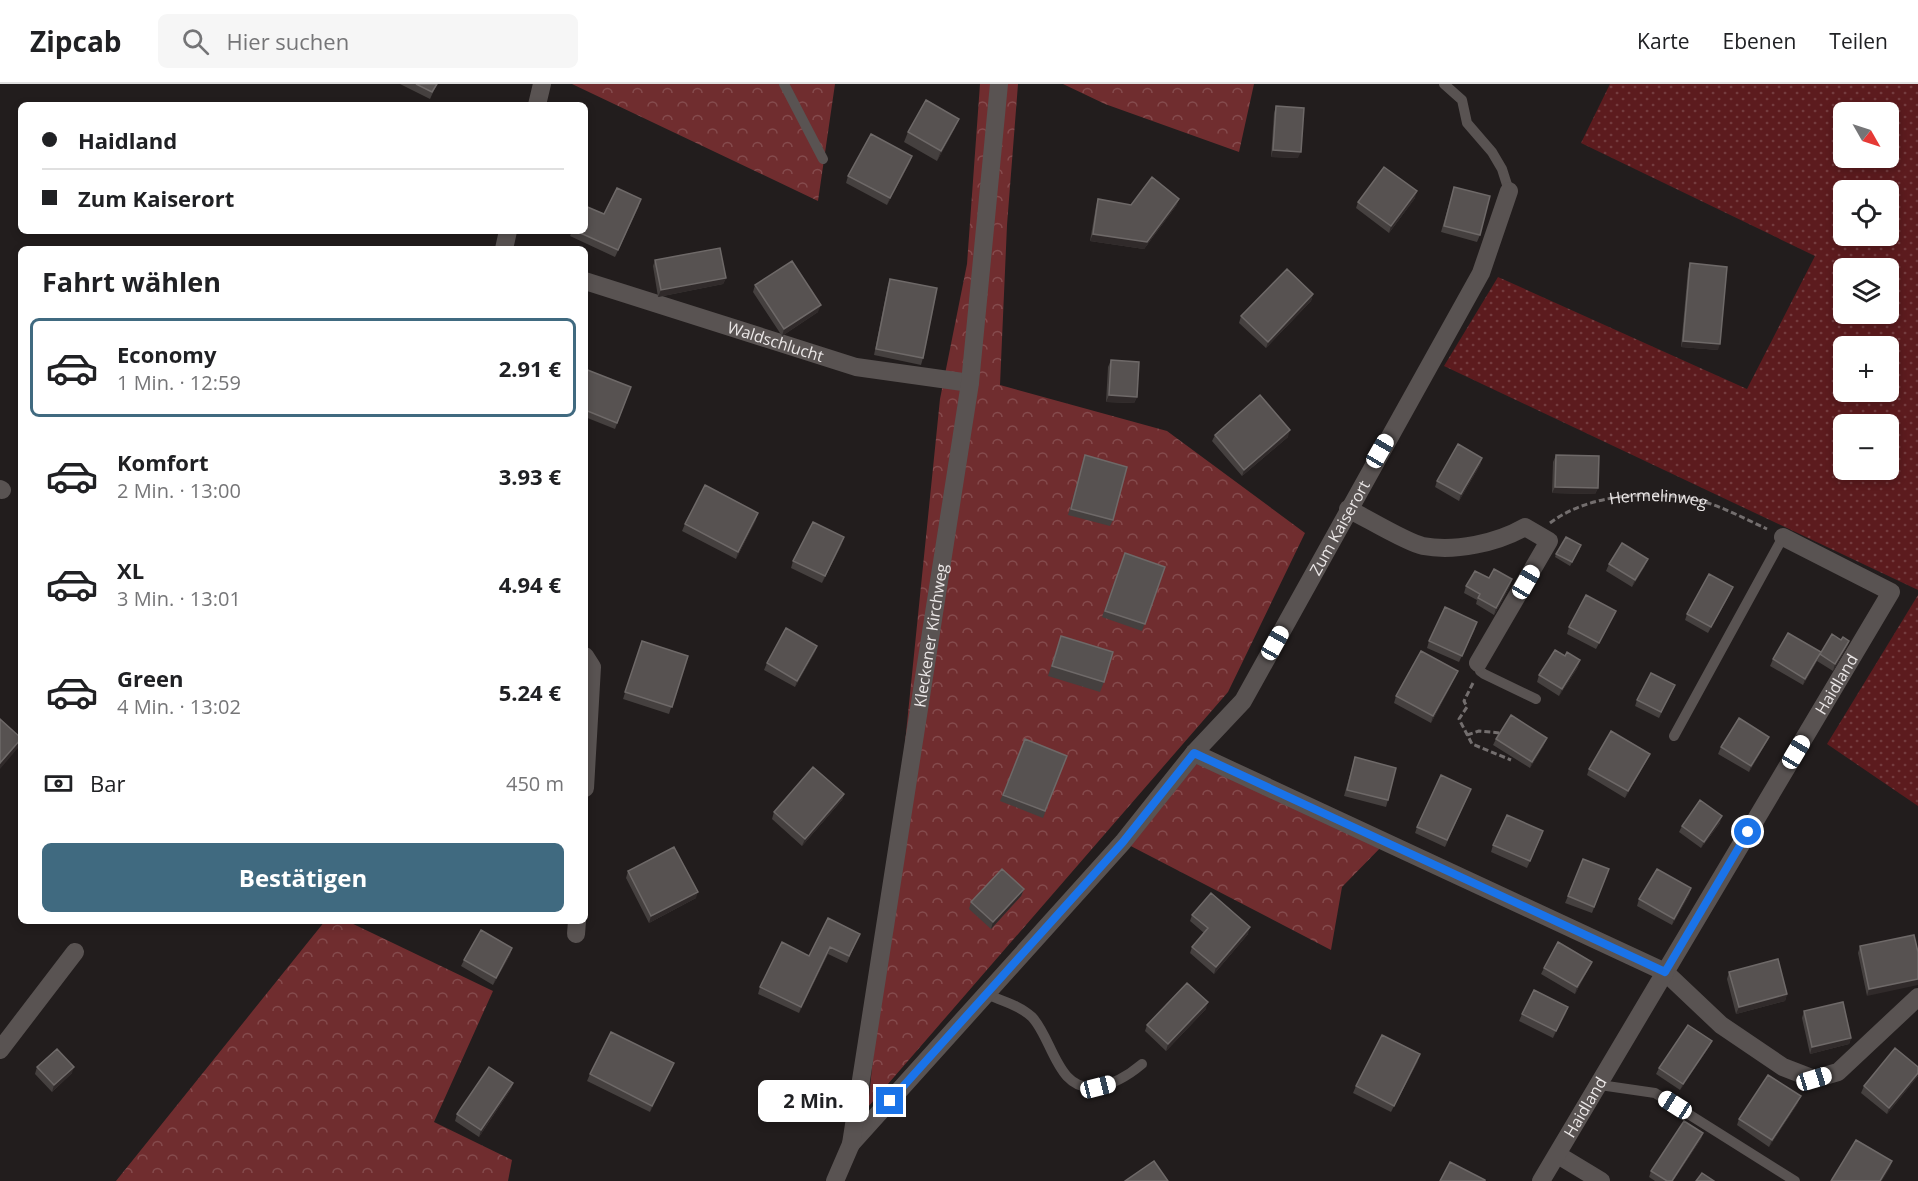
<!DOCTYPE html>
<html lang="de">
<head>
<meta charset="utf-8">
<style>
	:root { --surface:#fff; --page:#f6f6f6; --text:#202124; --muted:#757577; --line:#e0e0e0; --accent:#406a80 }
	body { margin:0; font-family:"Open Sans",sans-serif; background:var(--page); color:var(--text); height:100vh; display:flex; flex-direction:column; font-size:22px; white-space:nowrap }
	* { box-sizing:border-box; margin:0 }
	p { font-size:20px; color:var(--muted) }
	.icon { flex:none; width:33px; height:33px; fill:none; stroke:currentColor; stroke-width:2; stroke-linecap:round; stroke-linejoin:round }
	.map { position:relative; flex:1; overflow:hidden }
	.sheet { position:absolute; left:18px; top:162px; width:570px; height:678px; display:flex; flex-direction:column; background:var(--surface); border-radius:9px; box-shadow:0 3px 9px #0003 }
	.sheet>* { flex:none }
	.hud { position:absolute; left:18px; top:18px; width:570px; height:132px; border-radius:9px; box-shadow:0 3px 9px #0003; display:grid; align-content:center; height:132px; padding:0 24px; background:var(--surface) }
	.needle { width:39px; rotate:129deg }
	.tools { position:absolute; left:1833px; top:18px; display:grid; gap:12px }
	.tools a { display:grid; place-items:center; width:66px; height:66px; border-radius:9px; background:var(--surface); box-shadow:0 3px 9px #0003; font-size:30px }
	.end { position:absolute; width:27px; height:27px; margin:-14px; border:8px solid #1a73e8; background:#fff; box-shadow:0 0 0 3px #fff }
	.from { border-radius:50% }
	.bubble { position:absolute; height:42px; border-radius:9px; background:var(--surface); box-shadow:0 3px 9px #0003; font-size:20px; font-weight:700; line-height:42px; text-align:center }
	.car { position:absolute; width:18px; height:36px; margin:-18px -9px; border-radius:8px; box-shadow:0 0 4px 2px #0007; background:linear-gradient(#fff 24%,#345 0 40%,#fff 0 76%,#345 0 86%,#fff 0) }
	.hud b { display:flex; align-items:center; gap:21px; height:57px; font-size:22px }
	.hud b+b { border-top:2px solid var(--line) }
	.hud i { width:15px; height:15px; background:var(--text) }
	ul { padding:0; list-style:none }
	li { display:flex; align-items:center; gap:18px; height:99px; margin:0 12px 9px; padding:0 12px; border:3px solid transparent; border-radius:9px }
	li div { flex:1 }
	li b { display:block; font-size:22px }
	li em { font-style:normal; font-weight:700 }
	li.active { border-color:var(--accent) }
	li>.icon { width:54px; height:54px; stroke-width:1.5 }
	h2 { padding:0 24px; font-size:27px; line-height:72px }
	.pay { display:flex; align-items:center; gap:15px; height:66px; padding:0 24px; font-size:22px }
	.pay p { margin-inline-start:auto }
	.cta { display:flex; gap:12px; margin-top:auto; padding:12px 24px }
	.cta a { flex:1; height:69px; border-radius:9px; background:var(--accent); color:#fff; font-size:24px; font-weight:700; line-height:69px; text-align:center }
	header { display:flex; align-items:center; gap:36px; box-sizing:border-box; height:84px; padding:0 30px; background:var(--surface); border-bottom:2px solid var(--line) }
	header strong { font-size:28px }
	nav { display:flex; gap:33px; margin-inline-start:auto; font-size:21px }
	.search { width:420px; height:54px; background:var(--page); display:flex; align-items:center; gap:15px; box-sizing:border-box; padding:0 21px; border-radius:9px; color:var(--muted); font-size:22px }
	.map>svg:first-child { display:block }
	.grass { fill:url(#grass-dots); fill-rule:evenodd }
	.forest { fill:url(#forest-crowns) }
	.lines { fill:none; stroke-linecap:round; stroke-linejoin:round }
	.path { stroke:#736e6e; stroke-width:3; stroke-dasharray:6 3; stroke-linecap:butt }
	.service { stroke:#595352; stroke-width:10 }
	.minor { stroke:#595352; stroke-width:18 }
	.wall { fill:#45403f }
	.shaded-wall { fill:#302a2a }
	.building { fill:#575251; stroke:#6e6968; stroke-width:1.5 }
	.route { stroke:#1a73e8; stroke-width:8 }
	.labels { text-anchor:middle; stroke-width:4.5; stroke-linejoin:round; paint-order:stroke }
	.street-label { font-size:16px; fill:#ebe7e7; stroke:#191414 }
</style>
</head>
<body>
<header>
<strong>Zipcab</strong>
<div class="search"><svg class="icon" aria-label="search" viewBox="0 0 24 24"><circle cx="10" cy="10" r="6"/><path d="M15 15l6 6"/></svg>Hier suchen</div>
<nav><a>Karte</a><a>Ebenen</a><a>Teilen</a></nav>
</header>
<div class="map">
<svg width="1918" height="1097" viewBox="0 0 1918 1097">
	<defs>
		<pattern id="grass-dots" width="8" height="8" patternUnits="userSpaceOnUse" patternTransform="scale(1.5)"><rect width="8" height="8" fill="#5c1b1e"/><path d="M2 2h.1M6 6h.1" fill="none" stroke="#743c3f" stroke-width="1.8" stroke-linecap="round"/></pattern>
		<pattern id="forest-crowns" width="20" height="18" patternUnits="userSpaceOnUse" patternTransform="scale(1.5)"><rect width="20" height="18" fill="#702d2f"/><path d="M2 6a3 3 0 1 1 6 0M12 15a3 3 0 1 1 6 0" fill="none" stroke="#854b4d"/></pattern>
	</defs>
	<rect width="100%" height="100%" fill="#221d1d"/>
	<!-- grass -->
	<path class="grass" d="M1610,0H1918V506L1444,282L1498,193L1747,305L1815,172L1581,59ZM1844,28H1888V74H1844ZM1844,106H1888V152H1844ZM1844,184H1888V230H1844ZM1844,262H1888V308H1844ZM1844,340H1888V386H1844Z
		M1918,511V722L1827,660Z"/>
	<!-- forest -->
	<path class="forest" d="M572,0H835L818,117Z
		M980,0H1018L1007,141L1000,301L1167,347L1305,449L1228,608L868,1023L940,315L967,180Z
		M1063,0H1254L1239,68L1105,20Z
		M1194,669L1386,758L1342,803L1331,866L1123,758Z
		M325,837H347L493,907L434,1038L512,1076L508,1097H116Z"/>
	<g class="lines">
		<!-- path -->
		<g class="path">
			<path id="s1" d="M1550,439C1586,412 1637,408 1681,413C1711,416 1741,433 1767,445"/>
			<path d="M1473,599L1464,617L1467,623L1459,635L1472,660L1511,676"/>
			<path d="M1467,651L1479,647L1500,649"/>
		</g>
		<!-- service -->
		<path class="service" d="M784,0L823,75
			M1444,0L1462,16L1467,39L1492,68L1502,85L1509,107
			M1478,579L1480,587L1484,590L1536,615
			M1674,652L1783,453
			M986,910C1002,917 1019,921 1032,933C1053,955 1057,1009 1097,1003C1115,1000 1129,991 1142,980
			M1600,1001L1655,1009L1795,1097"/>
		<!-- minor -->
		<g class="minor">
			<path d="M537,21L542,0"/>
			<path d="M504,165L508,147"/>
			<path id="s2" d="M585,197L856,283L970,299"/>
			<path d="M0,405L2,406"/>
			<path d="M1348,425C1365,433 1407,459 1423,462C1455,468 1497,459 1525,443L1549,457L1478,579"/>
			<path d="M585,572L592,583L585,704"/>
			<path d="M1194,669L1665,888L1721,941L1783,983L1814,995L1838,988L1918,913"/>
			<path d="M576,850L577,837"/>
			<path d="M0,966L75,868"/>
			<path id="s3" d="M851,1060L1123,758L1194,669L1243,617L1481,189L1509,107"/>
			<path d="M1558,1071L1601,1097"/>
			<path id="s4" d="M835,1097L851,1060L970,299L999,0"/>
			<path id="s5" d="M1541,1097L1891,508L1783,453"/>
		</g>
	</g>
	<!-- wall -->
	<path class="wall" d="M400,0H437L430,15Z
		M1276,22L1298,74L1271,73L1274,29Z
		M955,44L937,77L904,58L908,48Z
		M912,72L910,78L887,121L846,99L848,92Z
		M1454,103L1480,151L1477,158L1441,148Z
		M1415,114L1389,149L1356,124L1358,118Z
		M1098,115L1131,121L1179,115L1176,122L1144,165L1090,157L1096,122Z
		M639,122L615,173L570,152L572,147H585L604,130Z
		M655,176L726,194L723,200L658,213L653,182Z
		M1690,179L1718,266L1681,263L1688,186Z
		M890,195L923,274L921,281L874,271L888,201Z
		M755,201L818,228L782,252L753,208Z
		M1313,210L1311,217L1266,264L1239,239L1241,232Z
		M1111,276L1137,313L1134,319L1106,318L1108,283Z
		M585,285L631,303L615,345L585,333Z
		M1215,351L1288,353L1242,392L1212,357Z
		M1085,371L1113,436L1110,442L1068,431Z
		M1556,371L1598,404L1595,410L1552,409L1553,378Z
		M1482,374L1480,381L1459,417L1435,403L1437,397Z
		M756,436L736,475L682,447L685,440Z
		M842,460L822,499L791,484L793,477Z
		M1580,465L1570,482L1555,473L1556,470Z
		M1125,469L1165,483L1142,547L1102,533Z
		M1609,480L1645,482L1632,503L1606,487Z
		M1489,494L1510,502L1494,531L1476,520L1477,516L1464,509L1466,502Z
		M1730,510L1708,549L1685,536L1687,530Z
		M1613,533L1596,565L1567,550L1569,543Z
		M1475,545L1459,578L1427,564L1429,557Z
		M1061,552L1104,598L1100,608L1048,592Z
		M1841,556L1849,557L1847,563L1833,587L1817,577L1803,601L1770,582L1773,575L1821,568Z
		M642,557L688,572L669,630L623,615Z
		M817,562L815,568L795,603L764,586L767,579Z
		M1578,583L1559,612L1537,598L1539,591Z
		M1458,587L1455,594L1431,639L1394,619L1396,612Z
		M1672,608L1659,634L1635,622L1637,616Z
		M1769,653L1766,659L1749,688L1718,670L1721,663Z
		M1025,655L1067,672L1043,734L1000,717Z
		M1496,655L1544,661L1530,684L1493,661Z
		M1355,673L1388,716L1386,723L1344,712Z
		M1647,676L1625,714L1587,691L1589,685Z
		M1471,705L1445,763L1415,749L1417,743Z
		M844,710L842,716L802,762L772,735L774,728Z
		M1720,739L1701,764L1679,748L1682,742Z
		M1541,753L1527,784L1491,768L1493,761Z
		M1609,785L1592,829L1565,819L1568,812Z
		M628,787L696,814L649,839L626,794Z
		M1691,804L1689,811L1672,841L1637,822L1639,815Z
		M1024,805L1021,812L991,845L969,825L971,818Z
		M1192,831L1248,850L1214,890L1190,869L1192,863L1204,849L1190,837Z
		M828,834L857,856L847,879L828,870L799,929L758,910L760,903L809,872Z
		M1914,851L1867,912L1858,869L1860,862Z
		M512,864L510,871L493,901L461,882L464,876Z
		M1592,878L1589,884L1575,910L1541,890L1544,884Z
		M1729,888L1787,910L1785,917L1736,930L1727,895Z
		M1568,923L1553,954L1519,937L1522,930Z
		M1206,925L1166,967L1145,947L1147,941Z
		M1804,927L1851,954L1849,960L1810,970L1802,934Z
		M1712,957L1709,963L1680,1006L1656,990L1659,984Z
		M1418,977L1391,1028L1353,1009L1356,1002Z
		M674,979L650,1028L587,997L590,990Z
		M37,983L72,989L52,1008L35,990Z
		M1918,983V992L1887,1030L1861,1009L1864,1002Z
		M513,999L511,1005L479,1053L455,1037L457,1030Z
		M1798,1019L1769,1063L1737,1041L1739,1035Z
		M1703,1049L1701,1055L1673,1097H1655L1649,1093L1651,1087Z"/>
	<!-- shaded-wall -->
	<path class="shaded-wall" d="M959,35L955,44L937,77L941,67Z
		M1273,66L1301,68L1298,74L1271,73Z
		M912,72L910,78L887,121L890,114Z
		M1417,107L1415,114L1389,149L1391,142Z
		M1179,115L1176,122L1144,165L1090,157L1093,150Z
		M726,194L723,200L658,213L661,206Z
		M1313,210L1311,217L1266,264L1268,258Z
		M821,221L818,228L782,252L784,245Z
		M1683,257L1720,260L1718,266L1681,263Z
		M1109,311L1137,313L1134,319L1106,318Z
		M1290,346L1288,353L1242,392L1244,386Z
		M1482,374L1480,381L1459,417L1461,410Z
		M1555,403L1598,404L1595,410L1552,409Z
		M758,429L756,436L736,475L738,468Z
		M844,453L842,460L822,499L825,492Z
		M1648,475L1645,482L1632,503L1635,496Z
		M1512,495L1510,502L1494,531L1496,524Z
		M1733,503L1730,510L1708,549L1711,543Z
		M1849,557L1847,563L1833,587L1835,580Z
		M817,562L815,568L795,603L797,597Z
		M1821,568L1817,577L1803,601L1805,595Z
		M1580,576L1578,583L1559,612L1562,605Z
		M1458,587L1455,594L1431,639L1433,632Z
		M1769,653L1766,659L1749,688L1751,682Z
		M1547,654L1544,661L1530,684L1532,678Z
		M21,655L18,664L0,685V679Z
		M1650,670L1647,676L1625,714L1628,707Z
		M844,710L842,716L802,762L805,755Z
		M1722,732L1720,739L1701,764L1704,758Z
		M1691,804L1689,811L1672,841L1674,835Z
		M1024,805L1021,812L991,845L993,838Z
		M698,808L696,814L649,839L651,832Z
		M1250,843L1248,850L1214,890L1216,883Z
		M830,863L828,870L799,929L801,923Z
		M512,864L510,871L493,901L496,894Z
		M1592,878L1589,884L1575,910L1577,903Z
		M1918,895V901L1867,912L1869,905Z
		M1787,910L1785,917L1736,930L1739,923Z
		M1208,918L1206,925L1166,967L1168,960Z
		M1568,923L1566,930L1553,954L1556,947Z
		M1851,954L1849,960L1810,970L1812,963Z
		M1712,957L1709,963L1680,1006L1683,1000Z
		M1420,970L1418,977L1391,1028Z
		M674,979L671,985L650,1028L652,1022Z
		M74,983L72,989L52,1008L54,1001Z
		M1918,989V992L1887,1030L1889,1024Z
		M513,999L511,1005L479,1053L481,1046Z
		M1801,1012L1798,1019L1769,1063L1772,1056Z
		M1703,1049L1701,1055L1673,1097H1672Z
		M1892,1077L1890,1084L1882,1097H1880Z"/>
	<!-- building -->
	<path class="building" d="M416,0H437L432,8Z
		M926,16L959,35L941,67L908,48Z
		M1276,22L1304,24L1301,68L1273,66Z
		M871,50L912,72L890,114L848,92Z
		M1384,83L1417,107L1391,142L1358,118Z
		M1152,93L1179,115L1147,158L1093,150L1098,115L1131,121Z
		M1454,103L1490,112L1480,151L1444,142Z
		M617,104L641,115L618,166L576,147H585V122L604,130Z
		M720,164L726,194L661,206L655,176Z
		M792,177L821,221L784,245L755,201Z
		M1690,179L1727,183L1720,260L1683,257Z
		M1287,185L1313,210L1268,258L1241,232Z
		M890,195L937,204L923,274L876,265Z
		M1111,276L1139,278L1137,313L1109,311Z
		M585,285L631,303L617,339L585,326Z
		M1260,311L1290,346L1244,386L1215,351Z
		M1458,360L1482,374L1461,410L1437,397Z
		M1085,371L1127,383L1113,436L1071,425Z
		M1556,371L1599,372L1598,404L1555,403Z
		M705,401L758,429L738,468L685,440Z
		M813,438L844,453L825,492L793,477Z
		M1566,453L1581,461L1572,478L1556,470Z
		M1622,459L1648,475L1635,496L1609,480Z
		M1125,469L1165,483L1145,540L1105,527Z
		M1494,485L1512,495L1496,524L1478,514L1480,510L1466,502L1475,487L1489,494Z
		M1709,490L1733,503L1711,543L1687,530Z
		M1586,511L1616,527L1599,559L1569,543Z
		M1445,523L1477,538L1462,572L1429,557Z
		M786,544L817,562L797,597L767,579Z
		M1788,549L1821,568L1805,595L1773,575Z
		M1832,550L1841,556L1843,553L1849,557L1835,580L1820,570Z
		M1061,552L1113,568L1104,598L1052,582Z
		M642,557L688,572L672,623L625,608Z
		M1555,566L1565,572L1567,568L1580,576L1562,605L1539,591Z
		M1421,567L1458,587L1433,632L1396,612Z
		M1651,589L1675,601L1661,628L1637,616Z
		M1511,631L1547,654L1532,678L1496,655Z
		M1739,634L1769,653L1751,682L1721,663Z
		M0,635L21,654V655L0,679Z
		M1611,647L1650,670L1628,707L1589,685Z
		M1025,655L1067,672L1045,727L1003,711Z
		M1355,673L1396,684L1388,716L1347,706Z
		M813,683L844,710L805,755L774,728Z
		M1441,691L1471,705L1447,756L1417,743Z
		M1700,716L1722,732L1704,758L1682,742Z
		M1507,731L1543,747L1530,777L1493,761Z
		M674,763L698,808L651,832L628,787Z
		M1583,775L1609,785L1594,823L1568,812Z
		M1002,785L1024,805L993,838L971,818Z
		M1657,785L1691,804L1674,835L1639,815Z
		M1211,809L1250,843L1216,883L1192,863L1208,844L1192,831Z
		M828,834L860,850L849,872L830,863L801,923L760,903L782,858L809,872Z
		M481,846L512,864L496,894L464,876Z
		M1914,851L1918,868V895L1869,905L1860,862Z
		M1558,858L1592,878L1577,903L1544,884Z
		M1778,875L1787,910L1739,923L1729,888Z
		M1187,899L1208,918L1168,960L1147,941Z
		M1534,906L1568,923L1556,947L1522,930Z
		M1843,918L1851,954L1812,963L1804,927Z
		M1688,941L1712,957L1683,1000L1659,984Z
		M611,948L674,979L652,1022L590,990Z
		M1382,951L1420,970L1394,1022L1356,1002Z
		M1895,964L1918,983V989L1889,1024L1864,1002Z
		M57,965L74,983L54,1001L37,983Z
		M489,983L513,999L481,1046L457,1030Z
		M1768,991L1801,1012L1772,1056L1739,1035Z
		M1684,1037L1703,1049L1672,1097H1667L1651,1087Z
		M1856,1056L1892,1077L1880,1097H1831Z
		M1154,1077L1168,1097H1125Z
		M1450,1078L1485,1096V1097H1440Z
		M1702,1089L1714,1097H1696Z"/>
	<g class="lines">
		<!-- route -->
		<path class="route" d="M890,1017L1123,758L1194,669L1665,888L1748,748"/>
	</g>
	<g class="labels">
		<!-- street labels -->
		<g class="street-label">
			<text dy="6" stroke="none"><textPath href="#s2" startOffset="200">Waldschlucht</textPath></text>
			<text dy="6" stroke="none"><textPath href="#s1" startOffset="114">Hermelinweg</textPath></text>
			<text dy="6" stroke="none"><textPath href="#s3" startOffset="790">Zum Kaiserort</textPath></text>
			<text dy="6" stroke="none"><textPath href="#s4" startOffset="555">Kleckener Kirchweg</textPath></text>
			<text dy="6" stroke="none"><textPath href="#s5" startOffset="578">Haidland</textPath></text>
			<text dy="6" stroke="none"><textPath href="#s5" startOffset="86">Haidland</textPath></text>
		</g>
	</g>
</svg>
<div class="tools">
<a><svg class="needle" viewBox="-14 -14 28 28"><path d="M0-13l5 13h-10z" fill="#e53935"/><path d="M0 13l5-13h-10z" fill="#757577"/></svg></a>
<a><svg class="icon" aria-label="locate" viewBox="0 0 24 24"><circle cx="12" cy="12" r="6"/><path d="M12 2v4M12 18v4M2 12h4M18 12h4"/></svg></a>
<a><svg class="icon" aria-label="layers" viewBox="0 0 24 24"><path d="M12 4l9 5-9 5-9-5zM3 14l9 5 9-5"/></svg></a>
<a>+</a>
<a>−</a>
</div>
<i class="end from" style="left:1748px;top:748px"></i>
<i class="end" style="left:890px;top:1017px"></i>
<div class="bubble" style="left:758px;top:996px;width:111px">2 Min.</div>
<i class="car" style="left:1380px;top:367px;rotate:30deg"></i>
<i class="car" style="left:1526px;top:498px;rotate:30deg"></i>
<i class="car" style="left:1275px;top:559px;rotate:29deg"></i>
<i class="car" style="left:1796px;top:668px;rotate:31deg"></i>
<i class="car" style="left:1814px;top:995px;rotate:73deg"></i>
<i class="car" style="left:1098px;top:1003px;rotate:76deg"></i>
<i class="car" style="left:1675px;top:1021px;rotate:302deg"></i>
<div class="hud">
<b><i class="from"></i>Haidland</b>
<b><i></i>Zum Kaiserort</b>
</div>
<section class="sheet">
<h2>Fahrt wählen</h2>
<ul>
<li class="active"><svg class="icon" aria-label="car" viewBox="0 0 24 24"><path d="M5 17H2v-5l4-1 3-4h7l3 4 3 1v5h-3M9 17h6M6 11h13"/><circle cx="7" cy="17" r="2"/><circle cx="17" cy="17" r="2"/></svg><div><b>Economy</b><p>1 Min. · 12:59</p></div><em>2.91 €</em></li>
<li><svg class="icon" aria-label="car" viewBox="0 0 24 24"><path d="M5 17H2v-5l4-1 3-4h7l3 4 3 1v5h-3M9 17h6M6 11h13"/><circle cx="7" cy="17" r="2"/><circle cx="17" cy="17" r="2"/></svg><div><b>Komfort</b><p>2 Min. · 13:00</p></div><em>3.93 €</em></li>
<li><svg class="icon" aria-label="car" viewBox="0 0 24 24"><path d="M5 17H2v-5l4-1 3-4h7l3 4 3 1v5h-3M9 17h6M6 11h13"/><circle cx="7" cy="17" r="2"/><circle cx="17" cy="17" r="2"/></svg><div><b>XL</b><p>3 Min. · 13:01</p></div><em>4.94 €</em></li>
<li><svg class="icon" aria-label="car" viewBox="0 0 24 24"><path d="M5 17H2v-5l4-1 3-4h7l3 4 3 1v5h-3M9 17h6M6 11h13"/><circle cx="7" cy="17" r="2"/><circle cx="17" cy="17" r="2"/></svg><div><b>Green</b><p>4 Min. · 13:02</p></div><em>5.24 €</em></li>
</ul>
<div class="pay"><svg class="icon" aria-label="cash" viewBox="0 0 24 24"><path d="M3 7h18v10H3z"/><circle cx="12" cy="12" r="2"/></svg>Bar<p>450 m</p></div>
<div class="cta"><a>Bestätigen</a></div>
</section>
</div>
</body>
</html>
